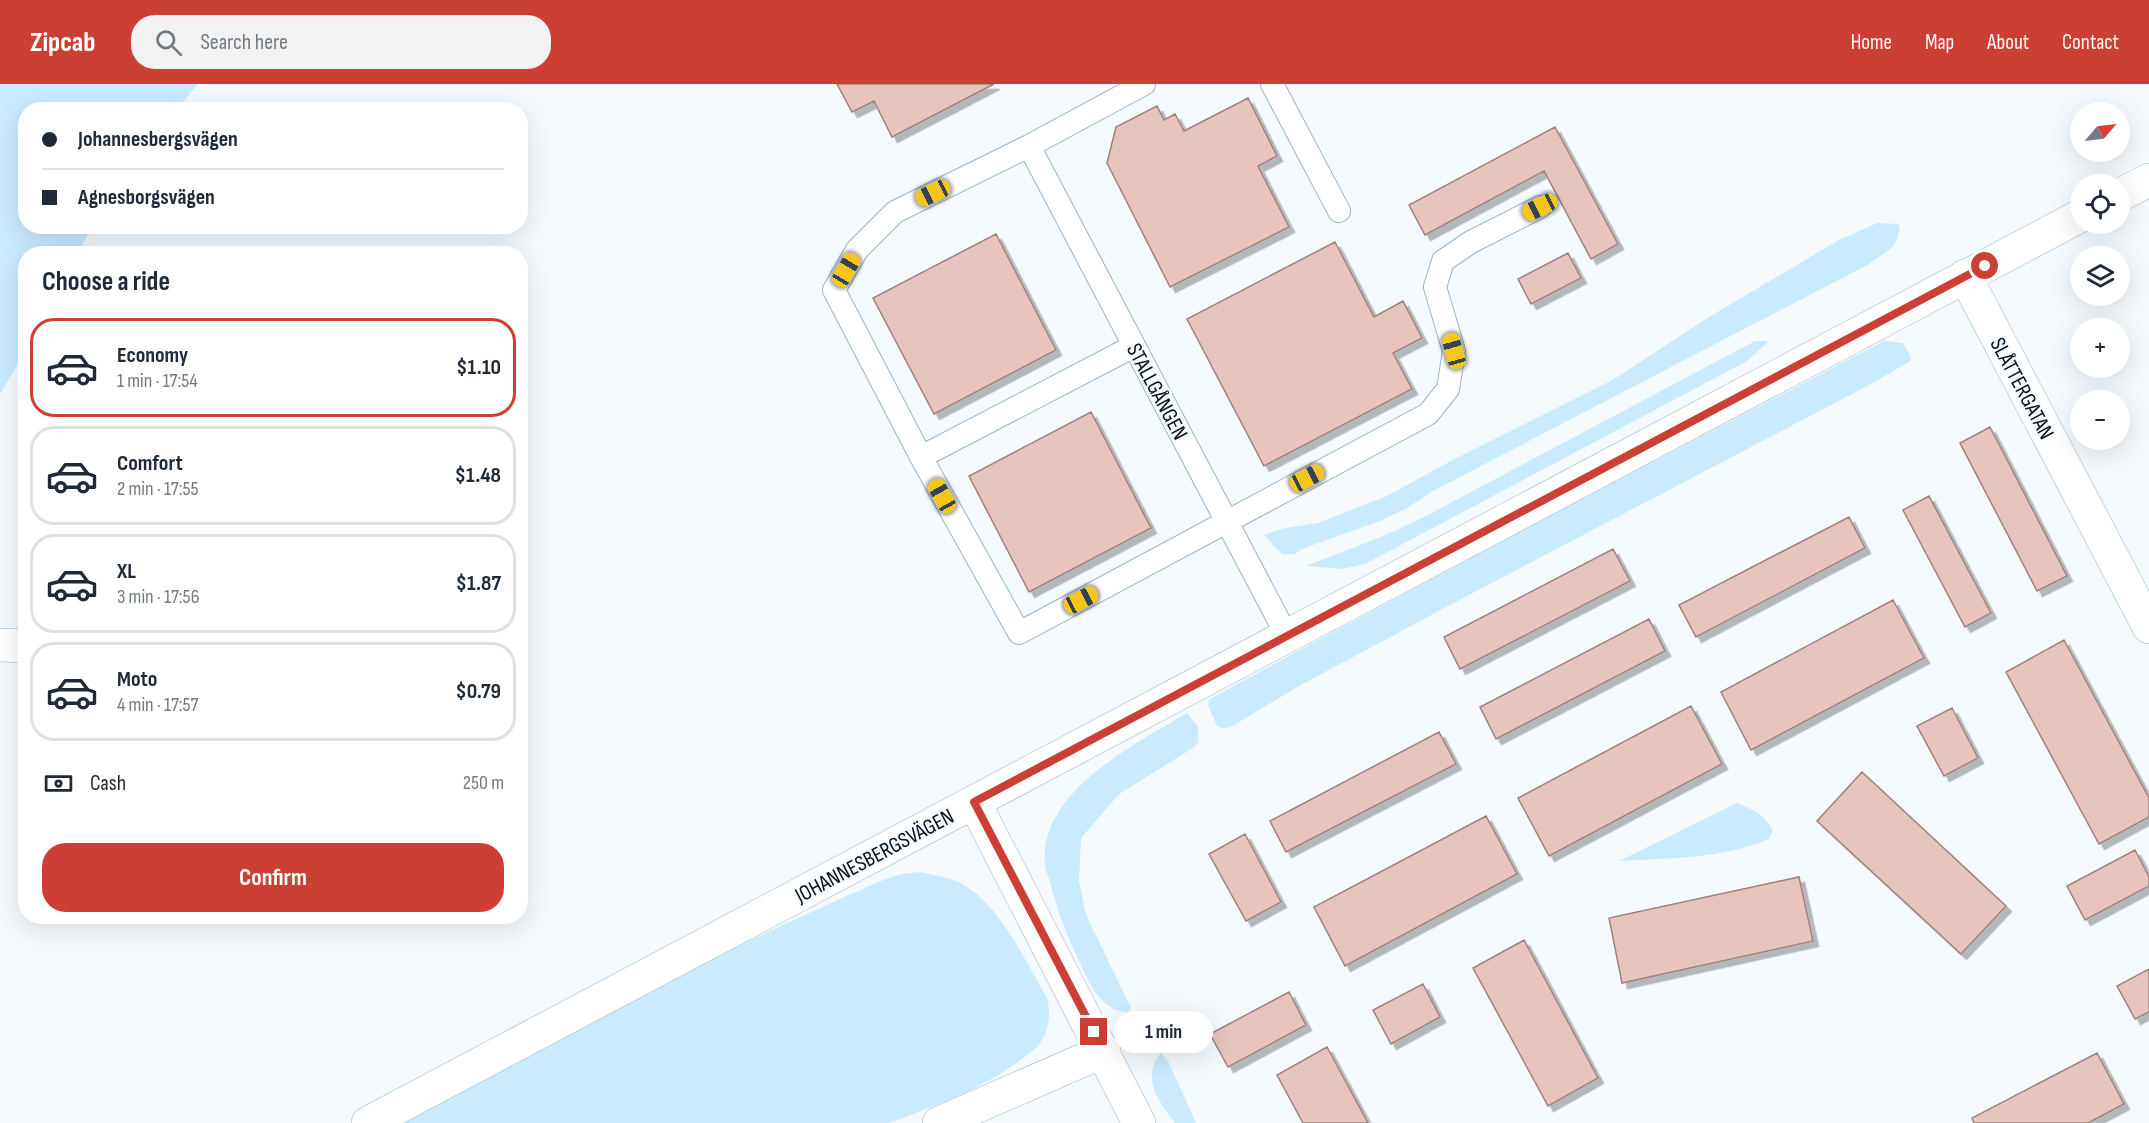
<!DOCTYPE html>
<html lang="en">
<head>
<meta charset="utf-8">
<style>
	:root { --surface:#fff; --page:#f2f2f3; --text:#1f2937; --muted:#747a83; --line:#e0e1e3; --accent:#cc3f34 }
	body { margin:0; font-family:"Sofia Sans Condensed",sans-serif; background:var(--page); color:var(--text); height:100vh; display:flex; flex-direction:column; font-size:22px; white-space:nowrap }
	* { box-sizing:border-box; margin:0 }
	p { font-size:20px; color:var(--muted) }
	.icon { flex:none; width:33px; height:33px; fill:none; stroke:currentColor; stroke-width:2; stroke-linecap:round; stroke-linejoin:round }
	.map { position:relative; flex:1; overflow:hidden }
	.drawer { position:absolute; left:18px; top:162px; width:510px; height:678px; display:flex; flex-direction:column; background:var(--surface); border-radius:24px; box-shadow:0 6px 24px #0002 }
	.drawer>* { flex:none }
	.hud { position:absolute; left:18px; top:18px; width:510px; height:132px; border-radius:24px; box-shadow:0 6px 24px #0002; display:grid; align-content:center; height:132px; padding:0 24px; background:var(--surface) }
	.needle { width:39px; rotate:62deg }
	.tools { position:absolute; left:2070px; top:18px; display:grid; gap:12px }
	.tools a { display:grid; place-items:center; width:60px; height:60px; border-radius:50%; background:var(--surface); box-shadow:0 6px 24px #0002; font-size:30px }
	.end { position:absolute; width:27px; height:27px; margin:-14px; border:8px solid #cc3f34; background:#fff; box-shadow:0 0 0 3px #fff }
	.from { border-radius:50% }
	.bubble { position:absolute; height:42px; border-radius:21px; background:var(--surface); box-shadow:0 6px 24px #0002; font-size:20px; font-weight:700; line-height:42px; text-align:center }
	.car { position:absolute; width:18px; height:36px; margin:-18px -9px; border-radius:8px; box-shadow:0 0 4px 2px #0007; background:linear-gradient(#f5c518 24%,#345 0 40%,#f5c518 0 76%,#345 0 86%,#f5c518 0) }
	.hud b { display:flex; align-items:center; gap:21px; height:57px; font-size:22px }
	.hud b+b { border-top:2px solid var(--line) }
	.hud i { width:15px; height:15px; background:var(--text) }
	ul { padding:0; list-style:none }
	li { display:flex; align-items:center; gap:18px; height:99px; margin:0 12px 9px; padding:0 12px; border:3px solid var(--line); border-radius:24px }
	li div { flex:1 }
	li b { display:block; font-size:22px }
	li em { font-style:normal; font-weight:700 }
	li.active { border-color:var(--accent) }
	li>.icon { width:54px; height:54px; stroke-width:1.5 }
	h2 { padding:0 24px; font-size:27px; line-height:72px }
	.pay { display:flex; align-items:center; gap:15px; height:66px; padding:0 24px; font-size:22px }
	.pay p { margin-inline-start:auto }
	.button { display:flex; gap:12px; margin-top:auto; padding:12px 24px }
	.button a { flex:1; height:69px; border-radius:24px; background:var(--accent); color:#fff; font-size:24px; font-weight:700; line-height:69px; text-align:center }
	header { display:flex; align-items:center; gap:36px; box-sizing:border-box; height:84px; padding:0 30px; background:var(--accent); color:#fff }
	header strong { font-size:28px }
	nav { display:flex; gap:33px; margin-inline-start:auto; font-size:21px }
	.search { width:420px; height:54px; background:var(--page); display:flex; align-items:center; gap:15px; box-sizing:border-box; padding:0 21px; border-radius:24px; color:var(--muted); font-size:22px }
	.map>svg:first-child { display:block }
	.green { fill:#c9eaff }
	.building { fill:#e7c4be; stroke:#a1817c; stroke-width:1.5; filter:url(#shadow) }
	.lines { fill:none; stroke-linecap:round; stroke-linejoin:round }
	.service-casing { stroke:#98b5c7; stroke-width:24 }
	.minor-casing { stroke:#98b5c7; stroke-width:34 }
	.tertiary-casing { stroke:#98b5c7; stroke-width:34 }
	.service { stroke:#fff; stroke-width:22 }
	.minor { stroke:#fff; stroke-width:33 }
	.tertiary { stroke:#fff; stroke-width:33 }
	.route { stroke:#cc3f34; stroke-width:8 }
	.labels { text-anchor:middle; stroke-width:5; stroke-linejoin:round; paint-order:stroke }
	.street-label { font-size:22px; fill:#050f15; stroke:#f4fafe }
</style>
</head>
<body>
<header>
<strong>Zipcab</strong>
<div class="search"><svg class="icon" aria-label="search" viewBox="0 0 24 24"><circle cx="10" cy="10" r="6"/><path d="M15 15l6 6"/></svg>Search here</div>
<nav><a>Home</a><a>Map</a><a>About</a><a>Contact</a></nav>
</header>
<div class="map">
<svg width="2149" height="1039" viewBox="0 0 2149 1039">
	<defs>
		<filter id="shadow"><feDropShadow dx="5.5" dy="5.5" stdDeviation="0" flood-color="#0004"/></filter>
	</defs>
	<rect width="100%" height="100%" fill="#f4fafe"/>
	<!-- green -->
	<path class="green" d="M0,0H198L177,25L26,26V142L92,143L78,169L26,170L25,268L0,310Z
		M1877,139L1898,140L1900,145L1894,162L1869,180L1433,407L1407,424L1380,437L1307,463L1294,470H1282L1264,451L1286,444L1318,439L1387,412L1449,378L1611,297L1709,233L1839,156Z
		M1755,257H1769L1747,277L1367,479L1343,485L1306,482L1386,451L1426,432Z
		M1884,257L1903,259L1911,274L1909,278L1869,301L1446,523L1299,602L1234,641L1224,645L1217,642L1208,621L1209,616L1217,611L1483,467Z
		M1187,629L1198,643V658L1193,664L1119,710L1081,754L1079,797L1086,831L1131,924L1128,928C1100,927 1089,898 1078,875C1066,850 1057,825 1050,798C1049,793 1045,787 1045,781C1038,707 1135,661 1187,629Z
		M1737,719C1753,726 1765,730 1773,747L1769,755C1722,775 1670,774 1619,777Z
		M920,788C933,791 948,793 960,799C998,817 1025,877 1046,912C1052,928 1049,947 1039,960C1035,966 1027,971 1022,975C981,1005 936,1022 889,1039H397L691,885L780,842L878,798L901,790Z
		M1161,969L1168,977L1196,1039H1175C1159,1018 1140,993 1161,969Z"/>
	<!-- building -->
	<path class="building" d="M837,0H994L892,53L874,17L852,28Z
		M1248,14L1277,72L1258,82L1289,143L1170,203L1107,79L1116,43L1157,22L1164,36L1175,30L1184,47Z
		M1555,43L1618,160L1591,175L1544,87L1425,151L1409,121Z
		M996,150L1056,266L934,330L873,214Z
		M1335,158L1374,233L1403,217L1422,254L1393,269L1412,305L1264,382L1187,235Z
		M1568,169L1581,194L1531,220L1518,195Z
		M1091,328L1151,444L1029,508L969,392Z
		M1990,343L2067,492L2037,507L1960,359Z
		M1929,412L1991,529L1965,543L1903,426Z
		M1849,433L1865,464L1696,553L1679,521Z
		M1613,465L1630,497L1460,585L1444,553Z
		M1893,516L1924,574L1751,666L1721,608Z
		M1649,535L1665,567L1496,655L1480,623Z
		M2064,556L2149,714V733L2099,760L2006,588Z
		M1691,622L1722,680L1549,772L1518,714Z
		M1952,624L1978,674L1944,692L1917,642Z
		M1439,648L1456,680L1286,768L1270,737Z
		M1862,688L2006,822L1961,870L1817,737Z
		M1486,732L1517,790L1345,882L1314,823Z
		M1245,750L1281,818L1246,837L1209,770Z
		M2135,766L2149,793V802L2085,836L2067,802Z
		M1799,793L1813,857L1622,899L1609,834Z
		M1524,856L1598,994L1548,1022L1473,884Z
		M2149,885V928L2135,935L2117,902Z
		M1423,900L1440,933L1391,960L1373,926Z
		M1289,908L1306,941L1228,983L1210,950Z
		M1327,963L1368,1039H1303L1277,991Z
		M2097,969L2124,1020L2088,1039H1974L1972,1034Z"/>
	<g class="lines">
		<!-- service casing -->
		<g class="service-casing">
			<path id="service" d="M1144,0L1029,62L895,128L857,166L834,206L921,373L1019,549L1428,330L1448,305L1454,267L1435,203L1443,177L1471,158L1540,123
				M1272,0L1339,127
				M1029,62L1287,552
				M921,373L1134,262"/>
		</g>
		<!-- minor casing -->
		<g class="minor-casing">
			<path id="minor" d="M1965,192L2149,543
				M0,561L26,562
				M939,1039L1104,967"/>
		</g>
		<!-- tertiary casing -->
		<g class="tertiary-casing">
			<path id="tertiary" d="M2120,111L2149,96
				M974,718L1139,1039
				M368,1039L2080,132"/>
		</g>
		<!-- service -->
		<use href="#service" class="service"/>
		<!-- minor -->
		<use href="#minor" class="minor"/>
		<!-- tertiary -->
		<use href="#tertiary" class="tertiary"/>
	</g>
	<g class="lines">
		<!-- route -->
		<path class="route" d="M1094,948L974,718L1985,182"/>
	</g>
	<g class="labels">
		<!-- street labels -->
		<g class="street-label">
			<text transform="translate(2023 304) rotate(62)" y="8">SLÅTTERGATAN</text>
			<text transform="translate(1158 307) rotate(62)" y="8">STALLGÅNGEN</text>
			<text transform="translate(874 771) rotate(-28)" y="8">JOHANNESBERGSVÄGEN</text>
		</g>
	</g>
</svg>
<div class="tools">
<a><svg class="needle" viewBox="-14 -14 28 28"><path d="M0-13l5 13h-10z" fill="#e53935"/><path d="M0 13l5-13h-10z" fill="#747a83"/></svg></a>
<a><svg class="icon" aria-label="locate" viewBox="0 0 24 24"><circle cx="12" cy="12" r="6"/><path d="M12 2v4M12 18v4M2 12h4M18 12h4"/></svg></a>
<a><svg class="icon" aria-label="layers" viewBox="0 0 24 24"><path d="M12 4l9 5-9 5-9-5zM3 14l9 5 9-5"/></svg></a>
<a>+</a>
<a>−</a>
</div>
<i class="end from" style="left:1985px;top:182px"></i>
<i class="end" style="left:1094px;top:948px"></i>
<div class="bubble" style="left:1114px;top:927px;width:99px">1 min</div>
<i class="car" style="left:933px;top:109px;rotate:244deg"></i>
<i class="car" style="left:1540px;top:123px;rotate:243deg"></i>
<i class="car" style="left:846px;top:186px;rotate:30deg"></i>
<i class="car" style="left:1454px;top:267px;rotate:344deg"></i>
<i class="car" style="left:1307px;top:394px;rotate:62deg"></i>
<i class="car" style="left:942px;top:412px;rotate:331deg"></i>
<i class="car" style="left:1081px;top:516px;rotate:62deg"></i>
<div class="hud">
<b><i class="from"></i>Johannesbergsvägen</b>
<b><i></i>Agnesborgsvägen</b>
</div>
<section class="drawer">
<h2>Choose a ride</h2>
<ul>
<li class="active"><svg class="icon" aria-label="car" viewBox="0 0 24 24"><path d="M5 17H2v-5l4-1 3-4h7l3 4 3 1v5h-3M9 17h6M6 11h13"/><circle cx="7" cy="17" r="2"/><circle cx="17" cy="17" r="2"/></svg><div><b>Economy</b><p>1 min · 17:54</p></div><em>$1.10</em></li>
<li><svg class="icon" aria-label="car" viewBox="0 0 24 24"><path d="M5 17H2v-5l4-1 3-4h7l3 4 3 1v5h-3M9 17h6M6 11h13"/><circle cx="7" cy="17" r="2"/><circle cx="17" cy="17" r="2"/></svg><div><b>Comfort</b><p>2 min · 17:55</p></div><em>$1.48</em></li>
<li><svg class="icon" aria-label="car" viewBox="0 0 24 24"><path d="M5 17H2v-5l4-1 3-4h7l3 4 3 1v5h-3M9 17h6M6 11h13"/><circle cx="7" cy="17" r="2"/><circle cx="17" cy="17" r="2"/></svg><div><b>XL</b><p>3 min · 17:56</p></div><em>$1.87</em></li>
<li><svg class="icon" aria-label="car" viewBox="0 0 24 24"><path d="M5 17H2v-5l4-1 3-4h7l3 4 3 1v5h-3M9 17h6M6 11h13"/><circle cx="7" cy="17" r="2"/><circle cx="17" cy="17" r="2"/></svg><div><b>Moto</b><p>4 min · 17:57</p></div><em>$0.79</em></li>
</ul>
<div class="pay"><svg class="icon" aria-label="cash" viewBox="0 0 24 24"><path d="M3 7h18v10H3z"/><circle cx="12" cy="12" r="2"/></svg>Cash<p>250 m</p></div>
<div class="button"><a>Confirm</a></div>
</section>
</div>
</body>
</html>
